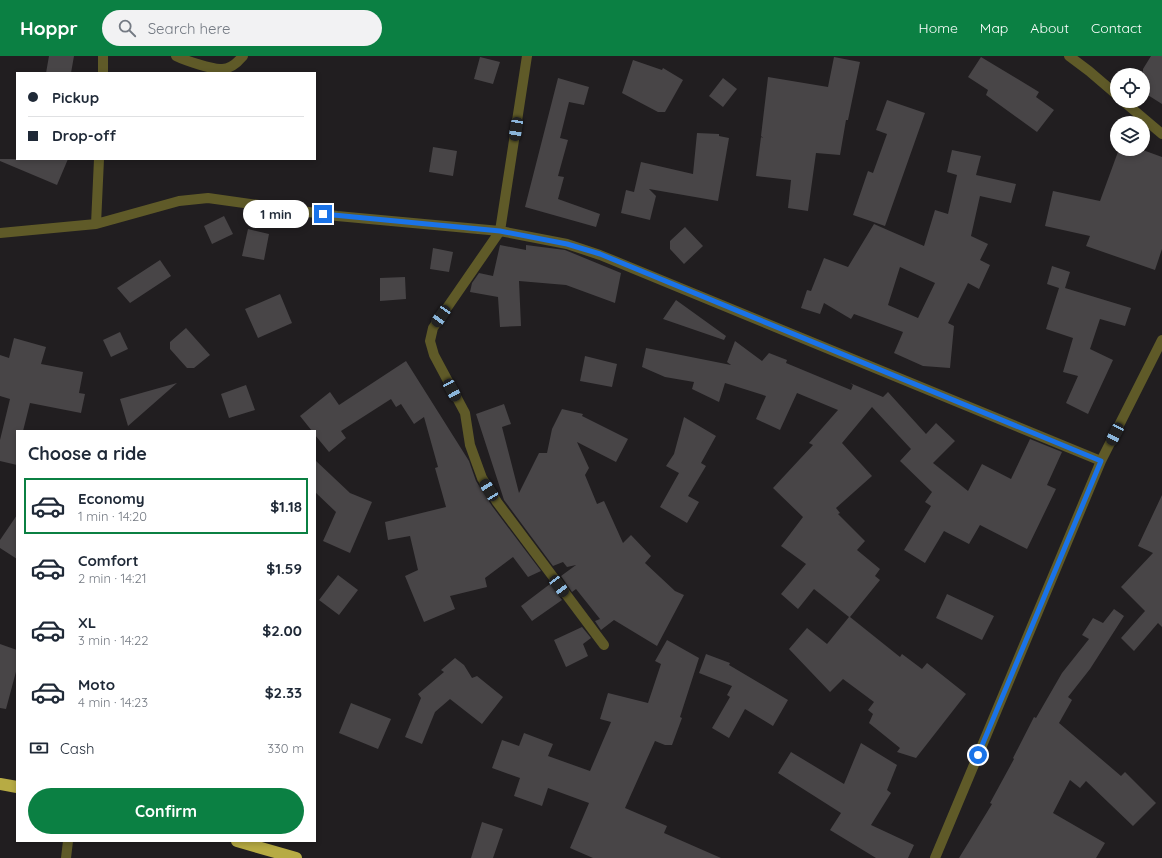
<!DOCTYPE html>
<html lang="en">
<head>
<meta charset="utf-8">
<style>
	:root { --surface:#fff; --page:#f2f2f3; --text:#1f2937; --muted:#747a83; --line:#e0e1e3; --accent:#0b8043 }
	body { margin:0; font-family:Quicksand,sans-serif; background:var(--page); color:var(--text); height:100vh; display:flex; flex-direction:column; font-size:15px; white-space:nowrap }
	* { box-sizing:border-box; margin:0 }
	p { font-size:13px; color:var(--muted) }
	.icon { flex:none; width:22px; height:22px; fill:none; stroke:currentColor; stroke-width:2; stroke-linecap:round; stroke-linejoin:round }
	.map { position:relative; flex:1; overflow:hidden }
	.drawer { position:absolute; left:16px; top:374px; width:300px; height:412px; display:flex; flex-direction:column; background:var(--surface); border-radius:0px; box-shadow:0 2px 6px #0003 }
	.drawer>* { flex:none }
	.top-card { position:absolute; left:16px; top:16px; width:300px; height:88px; border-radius:0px; box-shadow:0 2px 6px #0003; display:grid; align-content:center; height:88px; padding:0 12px; background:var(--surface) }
	.tools { position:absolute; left:1110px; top:12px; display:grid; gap:8px }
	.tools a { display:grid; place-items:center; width:40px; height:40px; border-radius:50%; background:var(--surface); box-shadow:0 2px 6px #0003; font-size:20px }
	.end { position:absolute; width:18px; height:18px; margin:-9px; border:5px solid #1a73e8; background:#fff; box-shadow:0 0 0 2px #fff }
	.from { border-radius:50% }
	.bubble { position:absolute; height:28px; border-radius:14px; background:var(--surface); box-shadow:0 2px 6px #0003; font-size:13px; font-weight:700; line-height:28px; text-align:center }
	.car { position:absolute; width:12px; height:24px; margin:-12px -6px; border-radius:5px; box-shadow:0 0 3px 1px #0007; background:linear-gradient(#222 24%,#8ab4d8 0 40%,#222 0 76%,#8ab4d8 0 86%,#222 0) }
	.top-card b { display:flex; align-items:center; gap:14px; height:38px; font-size:15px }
	.top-card b+b { border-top:1px solid var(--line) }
	.top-card i { width:10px; height:10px; background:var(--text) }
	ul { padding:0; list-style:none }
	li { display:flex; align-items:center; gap:12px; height:56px; margin:0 8px 6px; padding:0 4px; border:2px solid transparent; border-radius:0px }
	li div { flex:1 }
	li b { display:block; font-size:15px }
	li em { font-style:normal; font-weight:700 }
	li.on { border-color:var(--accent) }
	li>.icon { width:36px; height:36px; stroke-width:1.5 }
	h2 { padding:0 12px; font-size:18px; line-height:48px }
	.pay { display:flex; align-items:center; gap:10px; height:44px; padding:0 12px; font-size:15px }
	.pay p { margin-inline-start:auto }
	.action { display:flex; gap:8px; margin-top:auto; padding:8px 12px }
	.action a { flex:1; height:46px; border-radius:24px; background:var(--accent); color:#fff; font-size:16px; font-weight:700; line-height:46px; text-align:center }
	header { display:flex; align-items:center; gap:24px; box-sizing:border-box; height:56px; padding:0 20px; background:var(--accent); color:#fff }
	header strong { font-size:19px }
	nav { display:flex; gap:22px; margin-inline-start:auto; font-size:14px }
	.search { width:280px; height:36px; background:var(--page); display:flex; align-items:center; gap:10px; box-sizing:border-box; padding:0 14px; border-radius:22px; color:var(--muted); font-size:15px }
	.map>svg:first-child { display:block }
	.building { fill:#484547; fill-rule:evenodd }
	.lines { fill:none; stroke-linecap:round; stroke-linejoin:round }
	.street { stroke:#5f5a28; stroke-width:10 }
	.highway { stroke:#b7ab44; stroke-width:12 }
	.route { stroke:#1a73e8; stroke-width:5 }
</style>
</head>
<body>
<header>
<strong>Hoppr</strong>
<div class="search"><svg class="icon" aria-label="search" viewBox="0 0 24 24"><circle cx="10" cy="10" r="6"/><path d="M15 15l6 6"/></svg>Search here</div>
<nav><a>Home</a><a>Map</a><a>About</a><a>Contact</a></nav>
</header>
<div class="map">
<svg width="1162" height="802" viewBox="0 0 1162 802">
	<rect width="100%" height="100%" fill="#211e20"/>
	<!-- building -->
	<path class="building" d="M49,0H74L71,17H46Z
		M1151,0H1162V48L1143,36V13Z
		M480,1L500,6L493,28L474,23Z
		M834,1L860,6L848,64H846L840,99L816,97L808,155L788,152L791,124L756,120L761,81L763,82L761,80L768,21L828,31Z
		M981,1L1039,36L1036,41L1054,54L1037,76L986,39L988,34L968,21Z
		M633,4L662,14L663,12L683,24L665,56H658L622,37Z
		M558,22L589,31L584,49L569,46L560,82L568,84L558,120L564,121L558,143L600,158L596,171L525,151Z
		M723,22L737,33L723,51L709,40Z
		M887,44L925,57L885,170L853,159L868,115L873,117L887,78L876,74Z
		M697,77L719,78V80L729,82L718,145L649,133L656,140L650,164L621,157L626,134L634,136L641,106L693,118Z
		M433,91L457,95L453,120L429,116Z
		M1119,93H1140L1162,101V193L1155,214L1086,190L1090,180L1045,170L1053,135L1100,145Z
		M952,94L981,100L976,119L1016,128L1011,147L980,140L971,180L988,188L980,204L990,209L979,233L968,227L948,267L954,270L950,312L923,310L894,297L903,276L854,258L851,263L824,247L820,258L801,252L807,234L811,235L824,202L848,211L874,168L924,190L935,154L948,158L957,119L947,116ZM900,211L935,227L918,262L888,249Z
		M0,103H68L57,129L0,105Z
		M224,160L233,178L212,188L204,170Z
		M685,171L703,190L684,208L670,193V185Z
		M248,173L269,178L264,204L242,200Z
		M500,189L526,194V189L565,194L621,217L615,247L566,229L519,225L521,270L500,271L498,241L470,236L472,227L479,217L493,220Z
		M433,192L453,196L449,216L430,213Z
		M160,204L171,220L130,247L117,232Z
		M1052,210L1070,216L1065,232L1131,252L1125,270L1100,263L1090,293L1113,304L1088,358L1066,347L1078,320L1063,316L1073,282L1046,273L1059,232L1047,228Z
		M405,221L406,243L380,245V222Z
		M280,238L292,267L258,282L245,253Z
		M676,244L726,280L724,284L663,263Z
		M186,272L210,299L194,312H187L170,293V286Z
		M120,276L128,293L111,301L103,284Z
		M14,282L46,291L41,308L83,316L79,337L85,338L81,357L30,347L23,375H17V409L0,405V384L10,343L0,340V299L9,302Z
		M735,285L762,305L769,297L787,304L786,307L851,334L853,329L850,327L883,341L888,336L926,378L936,367L955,385L933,407L968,435L982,408L1011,423L1030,383L1062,396L1047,429L1056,433L1027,493L980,469L969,488L944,475L925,507L904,494L931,450L925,446L932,436L900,405L911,393L872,351L842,387L872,420L836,452L840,457L838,458L865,485L857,494L880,513L875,520L880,524L850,561L900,601L902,598L922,613L927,607L966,638L916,702L897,696L900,692L869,667L873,658L868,654L874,646L843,623L830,636L789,593L807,572L827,588L849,561L814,533L798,553L781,538L806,508L781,490L803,461L773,432L813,389L809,387L838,354L797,337L780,374L756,363L766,340L725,327L719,346L692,333L694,326L665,321L642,311L646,292L731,309L727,306Z
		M585,300L617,308L612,331L580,325Z
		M406,305L469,405L476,425L492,450L541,515L528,521L513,501L485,522L487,531L450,540L455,553L424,566L405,520L418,514L410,480L388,484L385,466L446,451L435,412L438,411L424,361L414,368L401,348L396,351L391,343L341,375L346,382L329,396L315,379V375H312L300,360L330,336L339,349Z
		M177,327L128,370L120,343Z
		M246,329L255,354L229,362L221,338Z
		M504,348L511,368L502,371L519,437L539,397H547L552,373L562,353L583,358L582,360L628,383L616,406L577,386L589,412L585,419L597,448L604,445L623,487L631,479L651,500L645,507L675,535L684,539L657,590L614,564L601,574L595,565L600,563L576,533L572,536L561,520L576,509L567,511L563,506L553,510L504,444L476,358Z
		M684,361L716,380L701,407L706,410L688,440L699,446L687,467L660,451L679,417L666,410L674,398Z
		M315,404L350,437L372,446L350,497L323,485L336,456L315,436Z
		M1162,439V571L1158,567L1134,595L1121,582L1145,555L1121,531L1153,497L1138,490Z
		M17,459V503L0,492V484Z
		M338,519L358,534L339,559L319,544Z
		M550,528L562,544L532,565L521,550Z
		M947,538L994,560L982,584L936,562Z
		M1114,553L1124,560L1090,613L1068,641L1072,644L1059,667L1121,720L1125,716L1156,747L1133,770L1086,725L1080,732L1070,724L1053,757L1105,787L1096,802H959L992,748L990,747L1014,703L1013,702L1034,661L1036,662L1062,617L1089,583L1082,579L1093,562L1103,567Z
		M582,571L591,582L583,588L588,600L566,611L554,584Z
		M667,584L699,602L680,661L682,662L672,689H665L655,685L625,752L667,770L664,777L721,802H593L570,792L589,747L548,732L542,750L514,740L520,722L492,712L502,684L519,690L524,677L553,688L548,700L590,715L611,666L600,663L608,637L648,647L661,608L655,605Z
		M0,588L17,594V612L6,653L0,652Z
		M706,598L730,607L729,609L788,644L773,670L745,653L729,682L712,672L730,641L727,639L732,630L699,617Z
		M455,602L464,609L472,622L477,620L503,641L482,668L450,643L435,656L422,688L405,681L421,642L418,638L444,616L441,614Z
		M351,647L391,663L378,693L339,677Z
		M861,687L897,709L887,734L891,737L871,769L914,789L908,802H876L830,774L841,757L778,717L791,696L844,728Z
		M482,766L503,773L493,802H471Z"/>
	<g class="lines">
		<!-- street -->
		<path class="street" d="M176,0C184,4 213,14 222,13C230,13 238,6 243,0
			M527,0L500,175L433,272L430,285L434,299L465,357L470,389L482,422L497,446L604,589
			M1069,0L1089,15L1117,39
			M103,17V0
			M1123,45L1162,78
			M96,168L99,103
			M0,177L96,168L179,145L208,142L337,160L500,175L567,188L600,199L1101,405
			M66,802L68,785
			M935,802L1101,405L1162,284"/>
		<!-- highway -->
		<path class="highway" d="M0,728L17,731
			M237,785L296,802"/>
	</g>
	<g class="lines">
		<!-- route -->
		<path class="route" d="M323,158L500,175L567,188L600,198L1101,405L978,699"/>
	</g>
</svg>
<div class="tools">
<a><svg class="icon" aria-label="locate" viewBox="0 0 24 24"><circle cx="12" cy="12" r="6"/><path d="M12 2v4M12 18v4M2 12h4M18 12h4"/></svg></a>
<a><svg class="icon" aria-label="layers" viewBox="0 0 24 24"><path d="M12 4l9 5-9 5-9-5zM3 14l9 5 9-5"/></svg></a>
</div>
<i class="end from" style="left:978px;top:699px"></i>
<i class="end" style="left:323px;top:158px"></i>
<div class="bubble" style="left:243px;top:144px;width:66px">1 min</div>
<i class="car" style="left:516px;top:73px;rotate:189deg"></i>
<i class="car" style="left:441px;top:260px;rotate:215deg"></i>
<i class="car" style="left:452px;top:334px;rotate:152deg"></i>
<i class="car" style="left:1115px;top:378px;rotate:207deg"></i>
<i class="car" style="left:489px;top:434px;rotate:328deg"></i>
<i class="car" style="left:559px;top:530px;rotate:143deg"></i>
<div class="top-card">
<b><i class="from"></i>Pickup</b>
<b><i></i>Drop-off</b>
</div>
<section class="drawer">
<h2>Choose a ride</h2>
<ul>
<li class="on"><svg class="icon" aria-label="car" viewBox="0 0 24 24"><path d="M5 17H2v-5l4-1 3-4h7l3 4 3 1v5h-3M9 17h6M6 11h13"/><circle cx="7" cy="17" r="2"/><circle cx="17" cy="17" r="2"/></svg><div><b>Economy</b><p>1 min · 14:20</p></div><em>$1.18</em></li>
<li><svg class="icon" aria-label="car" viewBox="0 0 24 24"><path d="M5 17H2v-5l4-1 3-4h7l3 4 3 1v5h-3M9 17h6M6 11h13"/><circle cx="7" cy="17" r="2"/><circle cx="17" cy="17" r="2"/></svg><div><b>Comfort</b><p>2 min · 14:21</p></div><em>$1.59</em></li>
<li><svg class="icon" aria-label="car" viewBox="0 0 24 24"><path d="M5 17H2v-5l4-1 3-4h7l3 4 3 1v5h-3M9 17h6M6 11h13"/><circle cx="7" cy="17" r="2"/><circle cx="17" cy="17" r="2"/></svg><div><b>XL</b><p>3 min · 14:22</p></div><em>$2.00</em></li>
<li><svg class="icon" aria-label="car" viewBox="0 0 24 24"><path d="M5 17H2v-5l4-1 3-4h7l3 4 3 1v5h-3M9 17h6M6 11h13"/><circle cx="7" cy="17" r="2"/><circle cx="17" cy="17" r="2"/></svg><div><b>Moto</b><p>4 min · 14:23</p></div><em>$2.33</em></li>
</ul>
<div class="pay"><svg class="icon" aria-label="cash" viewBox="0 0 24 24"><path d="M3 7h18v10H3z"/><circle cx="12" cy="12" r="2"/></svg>Cash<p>330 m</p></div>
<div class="action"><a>Confirm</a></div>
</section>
</div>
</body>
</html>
